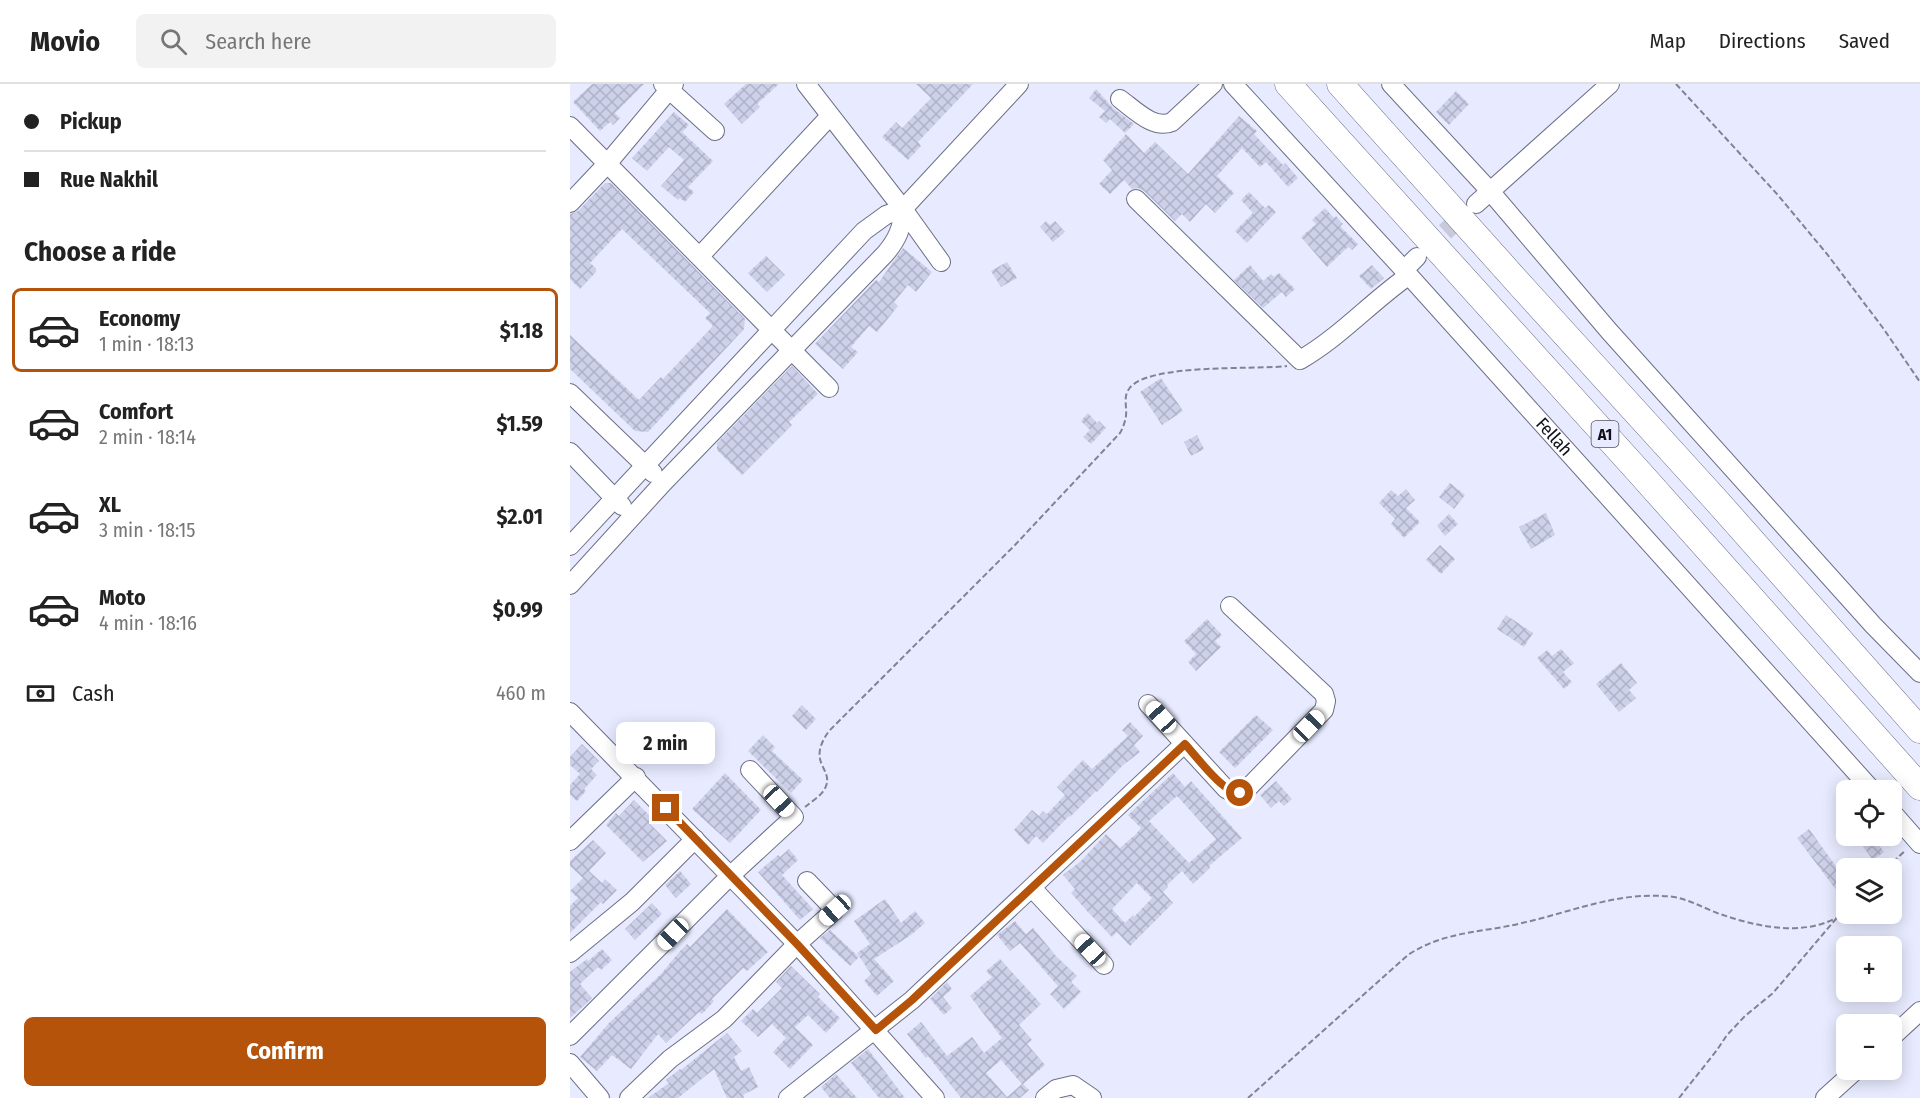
<!DOCTYPE html>
<html lang="en">
<head>
<meta charset="utf-8">
<style>
	:root { --surface:#fff; --page:#f2f2f2; --text:#222; --muted:#767676; --line:#e0e0e0; --accent:#b45309 }
	body { margin:0; font-family:"Fira Sans Condensed",sans-serif; background:var(--page); color:var(--text); height:100vh; display:flex; flex-direction:column; font-size:22px; white-space:nowrap }
	* { box-sizing:border-box; margin:0 }
	p { font-size:20px; color:var(--muted) }
	.icon { flex:none; width:33px; height:33px; fill:none; stroke:currentColor; stroke-width:2; stroke-linecap:round; stroke-linejoin:round }
	.map { position:relative; flex:1; overflow:hidden }
	.panel { display:flex; flex-direction:column; background:var(--surface); width:570px }
	.panel>* { flex:none }
	.banner { display:grid; align-content:center; height:132px; padding:0 24px; background:var(--surface) }
	.tools { position:absolute; left:1266px; top:696px; display:grid; gap:12px }
	.tools a { display:grid; place-items:center; width:66px; height:66px; border-radius:9px; background:var(--surface); box-shadow:0 3px 15px #0003; font-size:30px }
	.end { position:absolute; width:27px; height:27px; margin:-14px; border:8px solid #b45309; background:#fff; box-shadow:0 0 0 3px #fff }
	.from { border-radius:50% }
	.bubble { position:absolute; height:42px; border-radius:9px; background:var(--surface); box-shadow:0 3px 15px #0003; font-size:20px; font-weight:700; line-height:42px; text-align:center }
	.car { position:absolute; width:18px; height:36px; margin:-18px -9px; border-radius:8px; box-shadow:0 0 4px 2px #0007; background:linear-gradient(#fff 24%,#345 0 40%,#fff 0 76%,#345 0 86%,#fff 0) }
	.banner b { display:flex; align-items:center; gap:21px; height:57px; font-size:22px }
	.banner b+b { border-top:2px solid var(--line) }
	.banner i { width:15px; height:15px; background:var(--text) }
	ul { padding:0; list-style:none }
	li { display:flex; align-items:center; gap:18px; height:84px; margin:0 12px 9px; padding:0 12px; border:3px solid transparent; border-radius:9px }
	li div { flex:1 }
	li b { display:block; font-size:22px }
	li em { font-style:normal; font-weight:700 }
	li.active { border-color:var(--accent) }
	li>.icon { width:54px; height:54px; stroke-width:1.5 }
	h2 { padding:0 24px; font-size:27px; line-height:72px }
	.pay { display:flex; align-items:center; gap:15px; height:66px; padding:0 24px; font-size:22px }
	.pay p { margin-inline-start:auto }
	.cta { display:flex; gap:12px; margin-top:auto; padding:12px 24px }
	.cta a { flex:1; height:69px; border-radius:9px; background:var(--accent); color:#fff; font-size:24px; font-weight:700; line-height:69px; text-align:center }
	header { display:flex; align-items:center; gap:36px; box-sizing:border-box; height:84px; padding:0 30px; background:var(--surface); border-bottom:2px solid var(--line) }
	header strong { font-size:28px }
	nav { display:flex; gap:33px; margin-inline-start:auto; font-size:21px }
	.search { width:420px; height:54px; background:var(--page); display:flex; align-items:center; gap:15px; box-sizing:border-box; padding:0 21px; border-radius:9px; color:var(--muted); font-size:22px }
	main { display:flex; flex:1; min-height:0 }
	.map>svg:first-child { display:block }
	.building { fill:url(#building-cross-hatch); fill-rule:evenodd }
	.lines { fill:none; stroke-linecap:round; stroke-linejoin:round }
	.minor-tunnel { stroke:#c8cadc; stroke-width:18; stroke-dasharray:18 9; stroke-linecap:butt }
	.minor-casing { stroke:#6c6f85; stroke-width:20 }
	.highway-casing { stroke:#6c6f85; stroke-width:27 }
	.path { stroke:#818391; stroke-width:2; stroke-dasharray:6 3; stroke-linecap:butt }
	.minor { stroke:#fff; stroke-width:18 }
	.highway { stroke:#fff; stroke-width:26 }
	.route { stroke:#b45309; stroke-width:8 }
	.labels { text-anchor:middle; stroke-width:5; stroke-linejoin:round; paint-order:stroke }
	.shield { fill:#e8ebff; stroke:#51525e; stroke-width:1.5 }
	.shield-label { font-size:16px; font-weight:bold; fill:#101119 }
	.street-label { font-size:18px; fill:#101119; stroke:#e8ebff }
</style>
</head>
<body>
<header>
<strong>Movio</strong>
<div class="search"><svg class="icon" aria-label="search" viewBox="0 0 24 24"><circle cx="10" cy="10" r="6"/><path d="M15 15l6 6"/></svg>Search here</div>
<nav><a>Map</a><a>Directions</a><a>Saved</a></nav>
</header>
<main>
<section class="panel">
<div class="banner">
<b><i class="from"></i>Pickup</b>
<b><i></i>Rue Nakhil</b>
</div>
<h2>Choose a ride</h2>
<ul>
<li class="active"><svg class="icon" aria-label="car" viewBox="0 0 24 24"><path d="M5 17H2v-5l4-1 3-4h7l3 4 3 1v5h-3M9 17h6M6 11h13"/><circle cx="7" cy="17" r="2"/><circle cx="17" cy="17" r="2"/></svg><div><b>Economy</b><p>1 min · 18:13</p></div><em>$1.18</em></li>
<li><svg class="icon" aria-label="car" viewBox="0 0 24 24"><path d="M5 17H2v-5l4-1 3-4h7l3 4 3 1v5h-3M9 17h6M6 11h13"/><circle cx="7" cy="17" r="2"/><circle cx="17" cy="17" r="2"/></svg><div><b>Comfort</b><p>2 min · 18:14</p></div><em>$1.59</em></li>
<li><svg class="icon" aria-label="car" viewBox="0 0 24 24"><path d="M5 17H2v-5l4-1 3-4h7l3 4 3 1v5h-3M9 17h6M6 11h13"/><circle cx="7" cy="17" r="2"/><circle cx="17" cy="17" r="2"/></svg><div><b>XL</b><p>3 min · 18:15</p></div><em>$2.01</em></li>
<li><svg class="icon" aria-label="car" viewBox="0 0 24 24"><path d="M5 17H2v-5l4-1 3-4h7l3 4 3 1v5h-3M9 17h6M6 11h13"/><circle cx="7" cy="17" r="2"/><circle cx="17" cy="17" r="2"/></svg><div><b>Moto</b><p>4 min · 18:16</p></div><em>$0.99</em></li>
</ul>
<div class="pay"><svg class="icon" aria-label="cash" viewBox="0 0 24 24"><path d="M3 7h18v10H3z"/><circle cx="12" cy="12" r="2"/></svg>Cash<p>460 m</p></div>
<div class="cta"><a>Confirm</a></div>
</section>
<div class="map">
<svg width="1350" height="1014" viewBox="0 0 1350 1014">
	<defs>
		<pattern id="building-cross-hatch" width="8" height="8" patternUnits="userSpaceOnUse" patternTransform="scale(1.5)"><rect width="8" height="8" fill="#cdd0e9"/><path d="M0 0l8 8M0 8l8-8" fill="none" stroke="#afb2c7"/></pattern>
	</defs>
	<rect width="100%" height="100%" fill="#e8ebff"/>
	<!-- building -->
	<path class="building" d="M22,0H74L45,29L50,34L43,41L40,38L30,47L3,18Z
		M176,0H209L187,20L190,23L172,40L154,20Z
		M346,0H403L348,58L351,62L338,76L312,53L326,38L332,44L361,14Z
		M526,5L543,24L564,40L555,49L540,35L536,39L529,33L535,27L519,14Z
		M886,7L899,20L879,41L866,28Z
		M104,28L119,41L112,48L143,77L118,103L124,108L115,118L110,114L108,116L91,102L114,76L99,63L77,87L62,74Z
		M669,32L687,47L684,50L713,81L715,79L728,94L718,103L696,78L690,83L672,64L647,92L664,109L645,129L636,120L620,138L612,130L605,137L574,107L568,104L562,105L554,96L540,110L529,100L542,86L533,76L556,50L574,69L585,58L618,90Z
		M35,99H41L175,235L174,245L78,348L65,347L0,285V251L69,316L91,293L93,295L143,242L135,234L140,229L52,145L20,179L26,184V188L10,205L0,195V130L8,127Z
		M679,108L695,124L699,121L706,128L677,159L665,147L683,129L671,116Z
		M755,124L764,134L766,132L773,140L770,142L788,160L782,166L778,163L757,183L731,153L746,140L742,136Z
		M476,137L480,141L485,137L495,148L483,158L470,143Z
		M333,164L362,188L346,208L338,201L324,218L328,222L307,248L299,242L281,263L288,268L273,285L245,260L306,196L309,198Z
		M196,172L215,191L197,208L178,189Z
		M437,178L447,194L431,203L421,187Z
		M680,181L693,197L701,190L704,193L709,189L725,205L716,213L712,208L693,224L664,196Z
		M802,181L814,194L801,205L789,192Z
		M222,282L248,310L219,338L222,341L172,391L147,366V359Z
		M591,294L613,327L592,341L570,308Z
		M518,329L527,339L529,337L536,344L521,360L513,353L520,346L511,337Z
		M627,351L634,365L621,372L614,358Z
		M880,399L895,411L884,425L869,413Z
		M836,405L845,416L836,424L850,438L834,454L821,440L825,435L809,419L821,406L828,412Z
		M976,429L985,451L961,465L949,443Z
		M879,430L888,440L875,452L867,442Z
		M870,461L885,475L871,490L856,476Z
		M936,531L963,549L954,563L927,545Z
		M637,535L652,551L645,557L651,563L626,587L618,578L626,570L614,557Z
		M991,565L1004,579L993,588L1002,598L994,605L967,574L977,566L982,572Z
		M1051,579L1067,599L1059,606L1066,614L1049,628L1026,600Z
		M232,621L246,635L236,646L222,632Z
		M686,631L703,646L665,684L649,668Z
		M560,638L573,652L564,661L570,668L552,682L527,708L526,707L500,733L499,732L473,759L466,752L458,761L444,746L462,726L469,732L473,727L477,730L495,711L487,703L513,676L522,685L558,652L552,646Z
		M193,651L205,663L202,667L233,696L221,709L178,667Z
		M12,660L29,677L21,685L27,691L14,705L16,707L7,717L0,711V701L10,690L0,681V673Z
		M155,689L191,726L160,759L122,725Z
		M603,689L615,703L621,697L672,754L639,782L640,784L623,800L612,787L597,801L598,803L593,808L603,819L560,862L547,848L542,853L517,827L501,809L505,805L493,791L511,777L536,750L550,764L566,750L571,744L558,731ZM607,712L646,755L619,779L579,737ZM567,799L582,814L564,833L563,831L555,839L542,825Z
		M706,697L722,715L714,722L709,717L701,724L690,711Z
		M64,716L84,736L80,740L97,757L73,778L36,741L46,729L49,732Z
		M1239,745L1276,796V806L1270,811L1227,754Z
		M1302,752L1314,768L1303,776L1291,760Z
		M23,756L36,769L19,787L32,799L35,795L47,806L33,820L31,818L0,849V822L8,814L0,807L13,794L0,782V777Z
		M219,765L228,776L212,791L243,825L230,836L188,788L208,771L210,773Z
		M110,787L121,800L106,814L95,801Z
		M315,815L331,839L345,827L355,839L341,851L304,875L324,897L307,912L294,897L301,890L287,869L300,860L284,837Z
		M82,819L92,830L65,856L55,845Z
		M157,825L198,868L177,887L173,884L142,915L144,917L132,930L129,928L96,959L88,950L61,985L42,971L27,987L10,973L39,939L91,890L110,867L117,860L120,863Z
		M445,837L456,850L463,844L486,872L507,892L501,898L511,908L494,925L480,910L488,902L450,859L440,867L427,851Z
		M260,846L289,873L280,882L250,854Z
		M32,865L42,876L31,886L28,883L10,900L22,914L0,934V888L17,875L18,877Z
		M430,875L471,920L449,941L462,956L457,960L475,981L453,1000L459,1006L450,1014H391L358,972L356,974L337,950L351,938L377,972L402,953L414,969L432,954L400,912L422,893L416,887ZM431,976L452,1000L437,1013L416,989Z
		M221,882L250,910L248,913L270,934L256,949L238,931L225,943L243,961L220,985L203,968L216,954L202,940L188,953L171,937L183,925L187,929L212,904L206,898Z
		M377,898L382,905L373,913L382,924L374,931L360,915Z
		M157,949L172,967L164,973L171,987L179,983L188,1003L173,1011L174,1014H157L144,985L108,1014H78L99,999L96,996L110,985L111,986Z
		M298,965L335,1014H309L281,979Z
		M266,990L287,1014H260L251,1003Z"/>
	<g class="lines">
		<!-- minor-tunnel -->
		<path class="minor-tunnel" d="M855,166L899,126"/>
		<!-- minor casing -->
		<g class="minor-casing">
			<g id="minor">
				<path d="M93,0L145,47"/>
				<path d="M236,0L333,125L371,178"/>
				<path id="s1" d="M663,0L834,186L1302,706"/>
				<path d="M821,0L920,107L1039,247L1303,541L1350,589"/>
				<path d="M550,15C565,26 584,46 602,38L643,0"/>
				<path d="M0,42L259,304"/>
				<path d="M566,115L730,276C770,253 801,218 838,192"/>
				<path d="M0,119L37,80L104,0"/>
				<path d="M906,120L1040,0"/>
				<path d="M130,172L260,32"/>
				<path d="M834,186L847,173"/>
				<path d="M0,309L83,389"/>
				<path d="M0,368L52,422"/>
				<path d="M0,462L294,147L316,131L333,125L449,0"/>
				<path d="M0,501L93,399L315,170C327,156 333,143 333,125"/>
				<path d="M578,620L656,705L665,710L676,706L754,626L756,617L754,610L660,522"/>
				<path d="M0,628L227,860L365,1014"/>
				<path d="M1322,728L1350,760"/>
				<path d="M0,757L66,693"/>
				<path d="M462,804L534,881"/>
				<path d="M0,869L62,818L125,755"/>
				<path d="M0,952L161,791L224,733L180,686"/>
				<path d="M1322,953L1350,927"/>
				<path d="M0,979L30,1014"/>
				<path d="M59,1014L100,975L154,935L227,860L265,826L237,797"/>
				<path d="M218,1014L342,916L614,660"/>
				<path d="M475,1014L486,1005L503,1001L522,1014"/>
				<path d="M1255,1014L1286,986"/>
			</g>
		</g>
		<!-- highway casing -->
		<g class="highway-casing">
			<path id="highway" d="M718,0L1069,388L1350,703
				M770,0L953,204L1145,415L1350,646"/>
		</g>
		<!-- path -->
		<path class="path" d="M1106,0L1207,110L1257,170L1313,244L1350,298
			M235,723C242,717 253,711 256,702C263,684 236,679 259,647L445,461L550,349C553,344 555,338 556,332C557,322 553,313 559,305C576,279 685,286 717,282
			M1316,784L1336,766
			M678,1014L838,871C874,847 911,849 952,839C1002,828 1051,806 1104,813C1120,816 1132,823 1147,829C1184,842 1230,853 1266,834
			M1109,1014L1147,966L1157,951L1175,932L1203,909L1276,823"/>
		<!-- minor -->
		<use href="#minor" class="minor"/>
		<!-- highway -->
		<use href="#highway" class="highway"/>
	</g>
	<g class="lines">
		<!-- route -->
		<path class="route" d="M96,724L227,860L306,946L342,916L615,660C626,672 654,710 670,709"/>
	</g>
	<g class="labels">
		<!-- shield labels -->
		<rect class="shield" x="1021.5" y="337" width="27" height="26" rx="4.5"/>
		<g class="shield-label">
			<text x="1035" y="356">A1</text>
		</g>
		<!-- street labels -->
		<g class="street-label">
			<text dy="6" stroke="none"><textPath href="#s1" startOffset="477">Fellah</textPath></text>
		</g>
	</g>
</svg>
<div class="tools">
<a><svg class="icon" aria-label="locate" viewBox="0 0 24 24"><circle cx="12" cy="12" r="6"/><path d="M12 2v4M12 18v4M2 12h4M18 12h4"/></svg></a>
<a><svg class="icon" aria-label="layers" viewBox="0 0 24 24"><path d="M12 4l9 5-9 5-9-5zM3 14l9 5 9-5"/></svg></a>
<a>+</a>
<a>−</a>
</div>
<i class="end from" style="left:670px;top:709px"></i>
<i class="end" style="left:96px;top:724px"></i>
<div class="bubble" style="left:46px;top:638px;width:99px">2 min</div>
<i class="car" style="left:591px;top:633px;rotate:318deg"></i>
<i class="car" style="left:739px;top:642px;rotate:44deg"></i>
<i class="car" style="left:209px;top:717px;rotate:137deg"></i>
<i class="car" style="left:265px;top:826px;rotate:228deg"></i>
<i class="car" style="left:103px;top:850px;rotate:224deg"></i>
<i class="car" style="left:520px;top:866px;rotate:317deg"></i>
</div>
</main>
</body>
</html>
